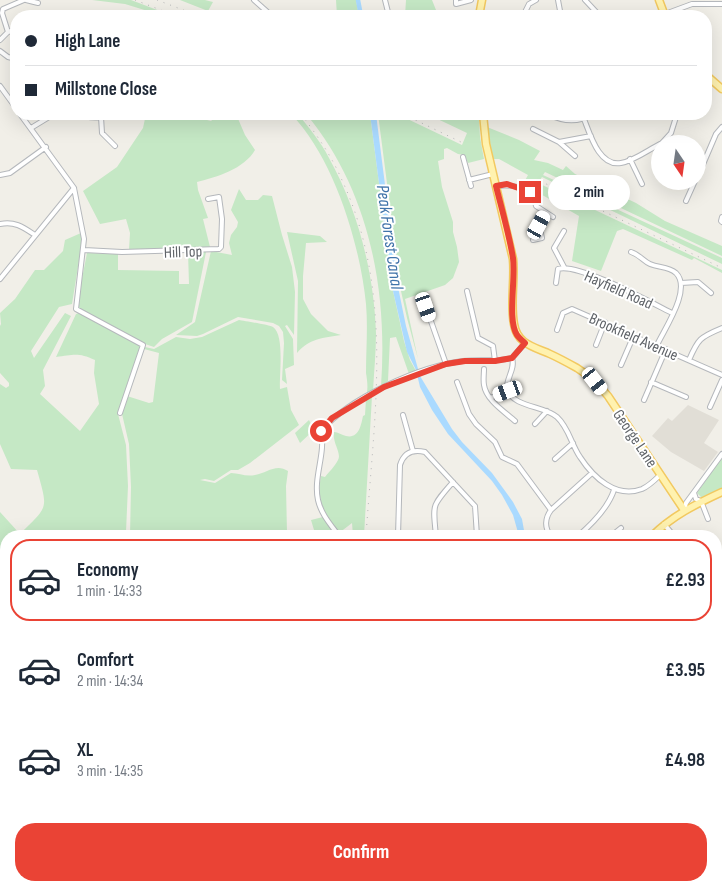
<!DOCTYPE html>
<html lang="en">
<head>
<meta charset="utf-8">
<style>
	:root { --surface:#fff; --page:#f2f2f3; --text:#1f2937; --muted:#747a83; --line:#e0e1e3; --accent:#ea4335 }
	body { margin:0; font-family:"Sofia Sans Condensed",sans-serif; background:var(--page); color:var(--text); height:100vh; display:flex; flex-direction:column; font-size:19px; white-space:nowrap }
	* { box-sizing:border-box; margin:0 }
	p { font-size:16px; color:var(--muted) }
	.icon { flex:none; width:28px; height:28px; fill:none; stroke:currentColor; stroke-width:2; stroke-linecap:round; stroke-linejoin:round }
	.map { position:relative; flex:1; overflow:hidden }
	.side { position:absolute; left:0px; top:530px; width:722px; height:361px; display:flex; flex-direction:column; background:var(--surface); border-radius:20px 20px 0 0; box-shadow:0 5px 20px #0002 }
	.side>* { flex:none }
	.hud { position:absolute; left:10px; top:10px; width:702px; height:110px; border-radius:20px; box-shadow:0 5px 20px #0002; display:grid; align-content:center; height:110px; padding:0 15px; background:var(--surface) }
	.needle { width:32px; rotate:167deg }
	.fabs { position:absolute; left:651px; top:135px; display:grid; gap:10px }
	.fabs a { display:grid; place-items:center; width:55px; height:55px; border-radius:50%; background:var(--surface); box-shadow:0 5px 20px #0002; font-size:25px }
	.end { position:absolute; width:22px; height:22px; margin:-11px; border:6px solid #ea4335; background:#fff; box-shadow:0 0 0 2px #fff }
	.from { border-radius:50% }
	.bubble { position:absolute; height:35px; border-radius:18px; background:var(--surface); box-shadow:0 5px 20px #0002; font-size:16px; font-weight:700; line-height:35px; text-align:center }
	.car { position:absolute; width:15px; height:30px; margin:-15px -8px; border-radius:6px; box-shadow:0 0 4px 1px #0007; background:linear-gradient(#fff 24%,#345 0 40%,#fff 0 76%,#345 0 86%,#fff 0) }
	.hud b { display:flex; align-items:center; gap:18px; height:48px; font-size:19px }
	.hud b+b { border-top:1px solid var(--line) }
	.hud i { width:12px; height:12px; background:var(--text) }
	ul { padding:9px 0 0; list-style:none }
	li { display:flex; align-items:center; gap:15px; height:82px; margin:0 10px 8px; padding:0 5px; border:2px solid transparent; border-radius:20px }
	li div { flex:1 }
	li b { display:block; font-size:19px }
	li em { font-style:normal; font-weight:700 }
	li.active { border-color:var(--accent) }
	li>.icon { width:45px; height:45px; stroke-width:1.5 }
	.button { display:flex; gap:10px; margin-top:auto; padding:10px 15px }
	.button a { flex:1; height:58px; border-radius:20px; background:var(--accent); color:#fff; font-size:20px; font-weight:700; line-height:58px; text-align:center }
	.map>svg:first-child { display:block }
	.industrial { fill:#e0deda }
	.education { fill:#e1ded6 }
	.green { fill:#c5e8c5 }
	.water { fill:#aadaff }
	.lines { fill:none; stroke-linecap:round; stroke-linejoin:round }
	.canal { stroke:#aadaff; stroke-width:4.5 }
	.street-casing { stroke:#b5b8bc; stroke-width:6 }
	.primary-casing { stroke:#f2c960; stroke-width:9 }
	.street { stroke:#fff; stroke-width:4 }
	.primary { stroke:#fff2af; stroke-width:6 }
	.rail { stroke:#b6b7b8; stroke-width:1; stroke-dasharray:1 6; stroke-linecap:butt }
	.route { stroke:#ea4335; stroke-width:6 }
	.labels { text-anchor:middle; stroke-width:4; stroke-linejoin:round; paint-order:stroke }
	.street-label { font-size:16px; fill:#5f6368; stroke:#fff }
	.water-label { font-size:18px; font-style:italic; fill:#4174aa; stroke:#fff }
</style>
</head>
<body>
<div class="map">
<svg width="722" height="891" viewBox="0 0 722 891">
	<rect width="100%" height="100%" fill="#f1efe8"/>
	<!-- industrial -->
	<path class="industrial" d="M716,875L722,881V891H677V889L674,890L672,885H716Z"/>
	<!-- education -->
	<path class="education" d="M688,405L719,420L704,443L718,452L704,471L671,452L652,436L668,418L672,421Z
		M0,563H2L6,571V623L0,625Z
		M221,885H331V891H223Z"/>
	<!-- green -->
	<path class="green" d="M92,0H131L173,16H157L151,12L125,4Z
		M180,0H205L213,2L208,11Z
		M336,0H356L359,16H337Z
		M406,0H432L436,10L435,13L405,16Z
		M146,114H206L207,120L211,121L218,114H236L245,135L255,150C244,169 217,177 197,182L198,190L208,218L203,219L210,247L208,248L129,250L130,233L126,219L100,224L83,191L117,167L143,128Z
		M291,114H298C309,128 321,142 329,158C358,210 374,273 376,333C376,352 374,372 373,391L367,392C368,386 367,379 366,373C366,350 368,327 366,304C360,244 334,158 291,114Z
		M306,114H370L393,291L404,341L410,360L416,371L409,374L396,337L390,338L388,381L381,386C388,290 369,189 306,114Z
		M378,114H397L462,145L467,133L427,114H451L464,118L479,117L480,137L484,159L468,163L464,155L458,154L447,148L444,149V159L438,161L442,187L453,222V232L457,247L459,262L453,278L445,285L405,299L418,359L407,318L401,291Z
		M487,127L519,140L540,151L534,160L548,163L563,170L566,166L575,174L636,203L665,221L722,246V256L545,172L543,175L722,258V264L542,177L538,183L722,270V273L694,258L692,260L623,229L617,231L601,271L572,261L579,216L523,184L528,175L499,159H492Z
		M239,189L246,200H258L263,195L272,196L282,235L292,267L295,292L294,335L287,325L285,326L293,339L294,365L285,369L287,384L282,380L284,343L283,332L279,326L273,323L238,317L203,334L197,336L176,335L195,322L211,251L232,255L229,243L231,235L237,227L238,222L231,210Z
		M287,232L320,236L327,242L306,243L303,276V299L311,314L328,331L341,335C323,338 310,338 297,353L298,281Z
		M81,233V248L72,304L59,307L31,351L34,358L65,313L71,316L43,370L45,386L40,394L80,431L99,404L94,373L95,360C78,352 73,355 56,357L76,314L79,313L141,346L118,414L126,445L128,486L126,532L125,536H6V571L2,563H0V512L20,534C49,505 48,510 37,470L11,469L0,444V384L6,388L9,386V383L0,373V326L1,324L0,313L15,299L35,270H44L63,251L65,240Z
		M188,252H206L192,322L162,339L154,347L142,343L78,308L77,304L87,253L118,254V270L179,271V284H189Z
		M239,320C245,321 270,325 273,327C285,335 279,376 280,389L287,387L291,410L299,425L250,463L238,470H231L214,481L205,479L200,480L215,483L231,473C239,473 246,477 255,475C267,473 276,463 288,471L286,486L287,533L303,531L304,533L314,530L311,520L323,517L338,536H130L131,487L129,444L122,414L127,396L149,403L153,402L159,353L144,349L145,347L154,349L176,337L190,339L202,337Z
		M372,396L364,536H353L352,523L339,533C324,512 316,502 321,476L325,477C329,472 335,466 338,460C342,453 332,443 334,432C338,432 342,435 346,436C359,439 361,425 363,416L365,415L366,399Z
		M309,420L314,430L300,443L295,433Z
		M722,457V488L702,498L697,493Z
		M1,569L6,590V609L0,611Z
		M722,814V881L716,875V815Z
		M6,830V879L2,878L0,871V832Z
		M576,885H672L674,889H677V891H582Z"/>
	<!-- water -->
	<path class="water" d="M370,114H376L398,287L406,326L420,376L452,429L462,442L492,473L513,502L522,519L525,536H519L513,515L502,495L492,481L448,434L432,410L420,387L416,370L407,352L393,291Z"/>
	<g class="lines">
		<!-- canal -->
		<path class="canal" d="M358,0L361,16"/>
		<!-- street casing -->
		<g class="street-casing">
			<path id="street" d="M26,0L38,3
				M254,0L272,16
				M385,0L389,16
				M456,0V4L471,0
				M558,0L561,16
				M585,0L600,16
				M665,14L692,4H722
				M379,16L388,14
				M523,16L529,4L536,0
				M8,32L16,30
				M0,40L8,32L2,13L3,9L24,0
				M0,51L8,57L16,59
				M0,86L16,108
				M20,114L74,188L84,239L76,309L143,345L120,413
				M78,114C90,120 108,117 121,114
				M548,114C562,121 577,124 591,114
				M101,117L102,133L115,146
				M584,119C590,134 599,167 621,163C634,161 648,150 660,144
				M31,128L54,114
				M533,129L559,142L575,156
				M559,142L591,136
				M661,144L671,133L677,114
				M463,157L471,186
				M630,159L642,184
				M0,175L10,173L46,147
				M698,176L716,134L722,127
				M469,180L493,174
				M496,186C512,184 534,187 536,206L553,217
				M686,201L695,181
				M722,217L721,221L722,222
				M0,224C15,221 23,227 35,235
				M533,240L542,238L539,225L546,213
				M84,250L122,252L219,249L221,247L222,219L219,197L208,199
				M631,252C640,255 643,261 650,264C659,268 668,266 676,273C692,289 665,328 657,345
				M564,267L554,248L564,231
				M0,279L74,188
				M556,283L558,269C577,262 652,303 672,313
				M681,283L698,282L711,293
				M467,291L478,338L493,346L495,361
				M426,307L446,364
				M557,330L563,313L572,309L722,375
				M596,345L605,322
				M512,358C516,370 504,380 508,391C514,407 545,406 557,417C569,428 571,444 580,457C593,477 616,499 642,489C649,486 655,480 660,475
				M689,360C698,339 700,337 722,328
				M621,365L634,335
				M484,369C484,374 483,380 484,385C486,400 505,412 515,421
				M457,382L469,414L476,424L495,442L502,457L517,464L551,510
				M651,382L686,397
				M490,398L508,391
				M644,400L666,349
				M710,407L722,380
				M403,415L413,451
				M535,424L547,411
				M555,459L573,443
				M694,493L696,499L701,501L708,519
				M684,510L686,503L722,454
				M664,524L674,536
				M339,536C331,525 321,514 318,500C313,477 326,454 321,431C349,398 420,366 463,361C479,359 496,362 512,358L525,343
				M398,536L400,465C404,452 413,449 425,452L475,506L477,536
				M436,536C433,504 431,507 453,482
				M551,536C544,528 545,518 551,510L592,473
				M578,536C592,524 608,508 614,490
				M611,536L621,528
				M716,562L722,559
				M716,599L722,609
				M0,650L6,648
				M716,665L722,661
				M0,709L6,719
				M716,720L722,716
				M716,727L719,734L716,740
				M0,778L6,782
				M716,780L722,778
				M716,813L722,812
				M0,829L6,827
				M128,885L133,891
				M167,885L169,891
				M416,885L429,891
				M498,885L503,891
				M75,891L89,885
				M185,891L193,885
				M333,891L334,885
				M391,891L393,885
				M510,891L518,885"/>
		</g>
		<!-- primary casing -->
		<g class="primary-casing">
			<path id="primary" d="M659,0L665,16
				M479,16L482,0
				M706,75L722,89
				M483,114L486,144L513,259C515,281 510,303 514,324C517,344 534,347 550,354C559,358 568,363 577,368C590,376 599,385 608,396L684,510
				M652,536C672,516 696,504 722,492
				M377,891L381,885"/>
		</g>
		<!-- street -->
		<use href="#street" class="street"/>
		<!-- primary -->
		<use href="#primary" class="primary"/>
		<!-- rail -->
		<path class="rail" d="M135,0L176,16
			M157,0L199,16
			M301,114C316,134 331,155 341,178C395,292 374,415 366,536
			M403,114L463,143
			M540,181L722,268
			M716,598L722,595
			M344,891V885"/>
	</g>
	<g class="lines">
		<!-- route -->
		<path class="route" d="M321,431L332,418L384,387L446,364L465,361H495L512,358L525,343C523,341 519,338 517,335C507,319 516,279 513,258C509,234 502,210 496,186L507,184L530,192"/>
	</g>
	<g class="labels">
		<!-- street labels -->
		<g class="street-label">
			<text transform="translate(183 251) rotate(-2)" y="6">Hill Top</text>
			<text transform="translate(619 289) rotate(24)" y="6">Hayfield Road</text>
			<text transform="translate(634 336) rotate(24)" y="6">Brookfield Avenue</text>
			<text transform="translate(636 438) rotate(56)" y="6">George Lane</text>
		</g>
		<!-- water labels -->
		<g class="water-label">
			<text transform="translate(390 237) rotate(82)" y="6">Peak Forest Canal</text>
		</g>
	</g>
</svg>
<div class="fabs">
<a><svg class="needle" viewBox="-14 -14 28 28"><path d="M0-13l5 13h-10z" fill="#e53935"/><path d="M0 13l5-13h-10z" fill="#747a83"/></svg></a>
</div>
<i class="end from" style="left:321px;top:431px"></i>
<i class="end" style="left:530px;top:192px"></i>
<div class="bubble" style="left:548px;top:175px;width:82px">2 min</div>
<i class="car" style="left:539px;top:225px;rotate:29deg"></i>
<i class="car" style="left:426px;top:307px;rotate:161deg"></i>
<i class="car" style="left:595px;top:381px;rotate:142deg"></i>
<i class="car" style="left:508px;top:391px;rotate:250deg"></i>
<div class="hud">
<b><i class="from"></i>High Lane</b>
<b><i></i>Millstone Close</b>
</div>
<section class="side">
<ul>
<li class="active"><svg class="icon" aria-label="car" viewBox="0 0 24 24"><path d="M5 17H2v-5l4-1 3-4h7l3 4 3 1v5h-3M9 17h6M6 11h13"/><circle cx="7" cy="17" r="2"/><circle cx="17" cy="17" r="2"/></svg><div><b>Economy</b><p>1 min · 14:33</p></div><em>£2.93</em></li>
<li><svg class="icon" aria-label="car" viewBox="0 0 24 24"><path d="M5 17H2v-5l4-1 3-4h7l3 4 3 1v5h-3M9 17h6M6 11h13"/><circle cx="7" cy="17" r="2"/><circle cx="17" cy="17" r="2"/></svg><div><b>Comfort</b><p>2 min · 14:34</p></div><em>£3.95</em></li>
<li><svg class="icon" aria-label="car" viewBox="0 0 24 24"><path d="M5 17H2v-5l4-1 3-4h7l3 4 3 1v5h-3M9 17h6M6 11h13"/><circle cx="7" cy="17" r="2"/><circle cx="17" cy="17" r="2"/></svg><div><b>XL</b><p>3 min · 14:35</p></div><em>£4.98</em></li>
</ul>
<div class="button"><a>Confirm</a></div>
</section>
</div>
</body>
</html>
